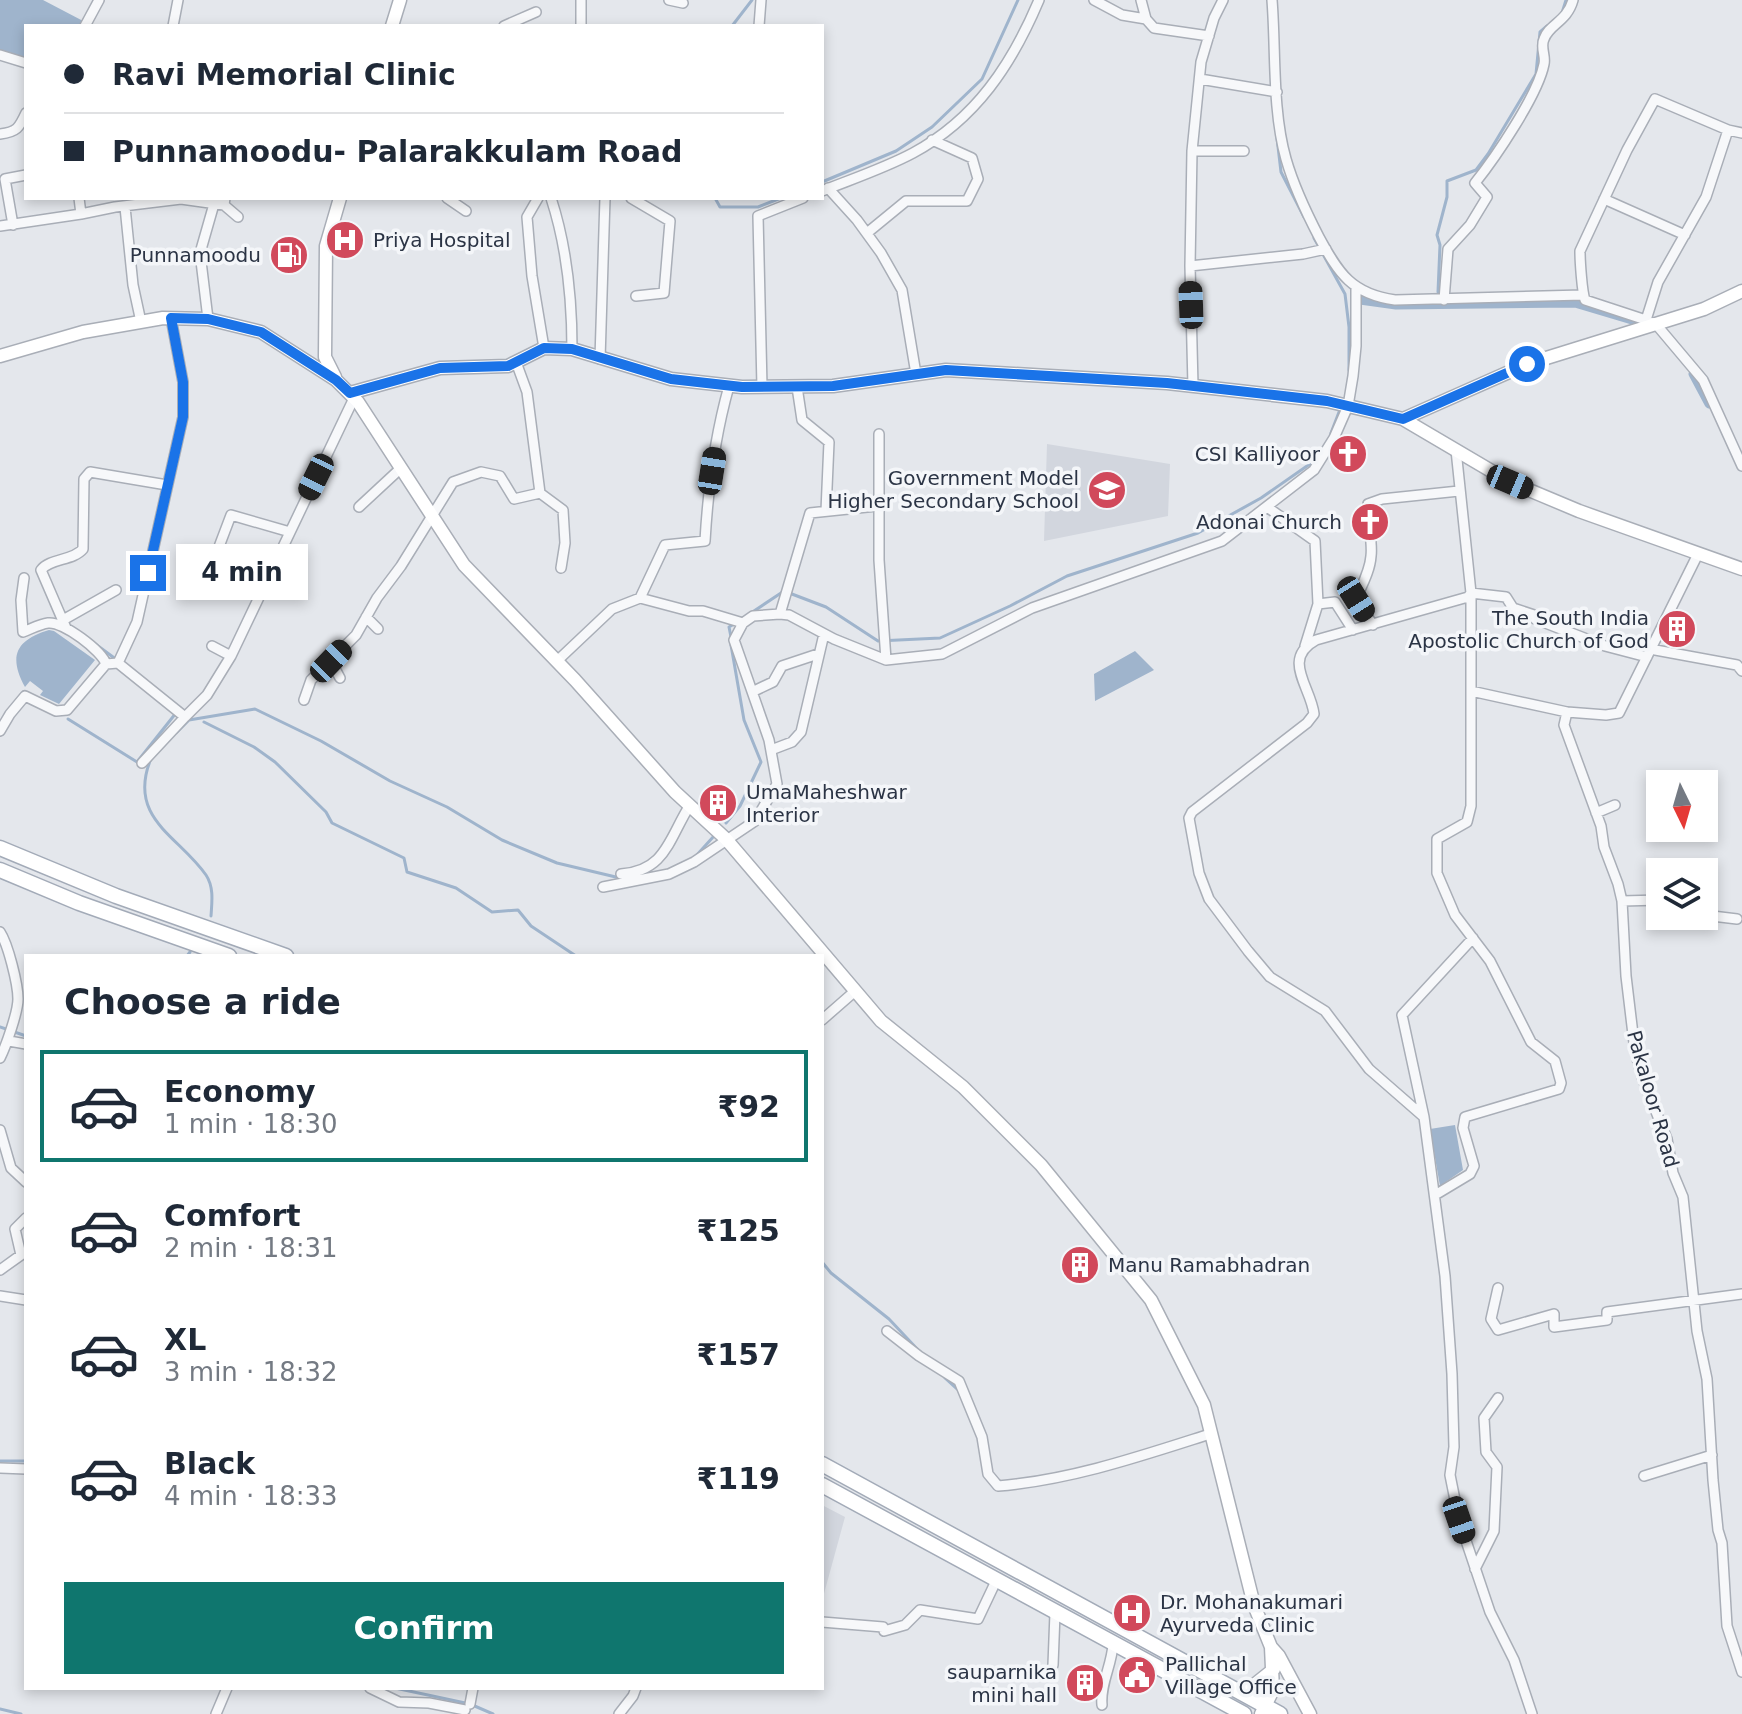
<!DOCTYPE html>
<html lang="en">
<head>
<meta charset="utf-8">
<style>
	:root { --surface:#fff; --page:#f6f6f7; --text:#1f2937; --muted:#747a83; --line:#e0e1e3; --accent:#0f766e }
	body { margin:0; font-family:"DejaVu Sans",sans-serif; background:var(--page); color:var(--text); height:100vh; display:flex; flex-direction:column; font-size:30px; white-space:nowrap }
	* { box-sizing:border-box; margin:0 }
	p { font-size:26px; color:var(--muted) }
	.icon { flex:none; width:44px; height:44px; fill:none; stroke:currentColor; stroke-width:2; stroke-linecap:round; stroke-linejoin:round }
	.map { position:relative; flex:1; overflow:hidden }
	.sheet { position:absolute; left:24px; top:954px; width:800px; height:736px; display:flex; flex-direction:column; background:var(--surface); border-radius:0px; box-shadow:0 4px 12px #0003 }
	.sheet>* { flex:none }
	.banner { position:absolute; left:24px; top:24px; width:800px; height:176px; border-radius:0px; box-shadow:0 4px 12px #0003; display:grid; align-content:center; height:176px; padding:0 40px; background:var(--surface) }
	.needle { width:52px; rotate:175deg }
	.buttons { position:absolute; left:1646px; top:770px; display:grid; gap:16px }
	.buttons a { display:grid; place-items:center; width:72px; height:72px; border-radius:0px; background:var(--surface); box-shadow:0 4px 12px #0003; font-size:40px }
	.end { position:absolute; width:36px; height:36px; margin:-18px; border:10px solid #1a73e8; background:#fff; box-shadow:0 0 0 4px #fff }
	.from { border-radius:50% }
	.bubble { position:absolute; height:56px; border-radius:0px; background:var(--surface); box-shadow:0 4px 12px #0003; font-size:26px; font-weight:700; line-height:56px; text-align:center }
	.car { position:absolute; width:24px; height:48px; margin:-24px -12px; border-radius:10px; box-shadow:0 0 6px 2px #0007; background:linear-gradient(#222 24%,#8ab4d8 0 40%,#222 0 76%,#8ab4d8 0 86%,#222 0) }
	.banner b { display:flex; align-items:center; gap:28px; height:76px; font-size:30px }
	.banner b+b { border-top:2px solid var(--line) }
	.banner i { width:20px; height:20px; background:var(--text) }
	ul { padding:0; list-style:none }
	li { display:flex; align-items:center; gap:24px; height:112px; margin:0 16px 12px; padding:0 24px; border:4px solid transparent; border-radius:0px }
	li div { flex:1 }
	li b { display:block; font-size:30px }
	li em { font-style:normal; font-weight:700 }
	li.selected { border-color:var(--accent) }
	li>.icon { width:72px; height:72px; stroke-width:1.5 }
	h2 { padding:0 40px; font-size:36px; line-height:96px }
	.action { display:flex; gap:16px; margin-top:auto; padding:16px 40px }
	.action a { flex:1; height:92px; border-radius:0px; background:var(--accent); color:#fff; font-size:32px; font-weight:700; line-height:92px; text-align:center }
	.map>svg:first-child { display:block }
	.built { fill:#d2d6de }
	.water { fill:#9fb4cc }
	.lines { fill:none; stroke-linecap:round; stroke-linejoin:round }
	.stream { stroke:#9fb4cc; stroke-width:3 }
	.canal { stroke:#9fb4cc; stroke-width:9 }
	.street-casing { stroke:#a9aeb7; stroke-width:12 }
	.secondary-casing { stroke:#a9aeb7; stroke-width:15 }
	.primary-casing { stroke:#a3abb8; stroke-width:17 }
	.street { stroke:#f7f8fa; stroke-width:9 }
	.secondary { stroke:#fff; stroke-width:12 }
	.primary { stroke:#fff; stroke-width:14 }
	.route { stroke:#1a73e8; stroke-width:10 }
	.labels { text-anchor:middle; stroke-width:7; stroke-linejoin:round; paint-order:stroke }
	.poi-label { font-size:20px; fill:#2b3445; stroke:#f4f6f9; text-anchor:end }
	.street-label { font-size:20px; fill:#2b3445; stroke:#f4f6f9 }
</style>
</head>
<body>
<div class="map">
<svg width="1742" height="1714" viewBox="0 0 1742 1714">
	<rect width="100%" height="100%" fill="#e4e7ec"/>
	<!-- built -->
	<path class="built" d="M1047,444L1170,464L1168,516L1044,541Z
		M822,1505L845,1517L822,1601Z"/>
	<!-- water -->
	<path class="water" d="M0,0H43L85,22L81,26H26V64L0,57Z
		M49,630L54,631L95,660L59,704L40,695L43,691L30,681L25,687C8,656 16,640 49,630Z
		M1135,651L1154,670L1095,701L1094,674Z
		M1455,1125L1463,1170L1440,1186L1430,1129Z"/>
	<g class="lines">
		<!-- stream -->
		<path class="stream" d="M1562,13L1566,0
			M732,26L752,0
			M1277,138L1281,172L1304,217
			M822,182L896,151L932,127L982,79L1018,0
			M715,198L720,207H758L781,198
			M1314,238L1345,294L1349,327V370
			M1438,292L1440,245L1437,235L1447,197V181L1476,170L1488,154L1536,74L1540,32L1547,26
			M1438,304V305
			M1331,433L1339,412
			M751,613L784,591L826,607L878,641L940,638L1010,606L1067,576L1198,533L1261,498L1317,459
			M731,637L729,627L734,624
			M94,643L117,660
			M68,719L137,762L176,713
			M204,722L254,747L275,762L326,812L332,823L404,858L407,872L456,888L492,912L518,910L531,926L576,956
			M177,732L189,720L255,709L321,741L390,781L447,807L502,840L557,863L620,878
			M150,761C128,819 179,836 206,875C214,887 212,902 211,916
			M726,823L740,806L761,762L744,720L731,645
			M695,857L714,836
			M187,956L190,952
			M0,1027L26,1036
			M822,1262L831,1273L889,1319L920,1352
			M945,1378L957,1389
			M0,1461H26
			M395,1688L470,1704L493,1714
			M0,1709L21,1714"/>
		<!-- canal -->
		<path class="canal" d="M1360,300L1396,305L1575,303L1642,323
			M1693,374L1709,404"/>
		<!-- street casing -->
		<g class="street-casing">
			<path id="street" d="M669,0L683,3
				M1094,0L1122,15L1146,19L1154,28L1209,36
				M1141,0L1146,19
				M1272,0C1276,50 1272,110 1286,159C1294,187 1306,212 1319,237C1339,274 1352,294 1395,300L1583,295
				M85,26L99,0
				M173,26L178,0
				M504,26L536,12
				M581,26V0
				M759,26L761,0
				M0,55L26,63
				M1200,79L1277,92
				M1742,133L1728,130L1655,99L1627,150L1580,251C1580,261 1582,292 1585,300L1655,323L1703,380L1742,466
				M0,134C17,132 19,128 26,113
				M1192,151H1244
				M828,188L857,220L881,253L902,290L916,374
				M822,191C852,179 885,168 913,153C976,119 1012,64 1039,0
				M447,198L466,211
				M538,198L527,217L532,276L544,348
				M551,198C567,247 572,297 572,349
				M631,198L670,221L664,293L636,296
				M1604,199L1685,235
				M224,205L238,217
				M125,207L133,285L141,322
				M81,214L115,207L181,199L224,205L225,198
				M13,225L5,179L26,175
				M0,226L81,214L79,198
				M867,233L906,201H967L978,179L972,158L932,140
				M1190,266L1303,254L1326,249
				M1444,300L1448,249L1470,225L1487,197L1475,183C1495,158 1538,95 1544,64C1546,56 1540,47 1544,39C1549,24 1567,22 1573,0
				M208,319L200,253L214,204
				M1646,320L1658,282L1706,197L1728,130
				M600,359L605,198
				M516,362L527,392L540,493
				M1193,386L1190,266L1192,151L1201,62L1214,18L1223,0
				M762,387L758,216L803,198
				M797,387L802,420L829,442L826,511
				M879,434V560L886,660
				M1456,450L1471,593L1468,597L1316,640C1281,659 1311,687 1314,714L1307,723L1192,812L1189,818L1199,873L1209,899L1248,951L1270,977L1325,1011L1369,1069L1424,1117L1445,1276L1452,1374L1454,1447L1450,1475L1459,1520L1490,1612L1514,1660L1532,1714
				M359,507L401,468
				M1267,507L1315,541L1318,604L1305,646
				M217,552L231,515L290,532
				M1698,554L1619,713L1606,715L1567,712L1564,725L1601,826L1604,847L1618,884L1622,901L1626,976L1635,1051L1642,1077L1667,1139L1673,1173L1683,1197L1697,1331L1707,1379L1713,1480L1718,1530L1722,1543L1727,1626L1742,1672
				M24,578L21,600L23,632C31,629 40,624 48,623C63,621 102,651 106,664
				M640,598L689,611H703L743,623
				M1318,604L1335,602L1353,630
				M780,614L810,513L877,506
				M366,617L378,629
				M63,620L116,590
				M1373,625L1356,599C1362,585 1370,571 1371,556C1373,542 1367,522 1368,504L1382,499L1459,491
				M66,628L41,570C50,558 73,561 83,549L84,479L90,472L167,485
				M212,646L231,656
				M1650,649L1737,665L1742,671
				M331,661L340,678
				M557,661L612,609L640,598L665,545L705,541C708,489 715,436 729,386
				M118,663L137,622L183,417V382L171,318
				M754,691L773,682L782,666L818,654
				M1471,691L1567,712
				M304,700L311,680L356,635L377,598L401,566L453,482L481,472L500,476L514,499L540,493L563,510L565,543L561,568
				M0,731L10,714L25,696L56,711L67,710L106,664L118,663L185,717L207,695L231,656L354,398
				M771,750L792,742L801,732L824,634
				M142,763L185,717
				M1596,813L1615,805
				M621,874C666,871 669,838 690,805
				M603,887L669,874L694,862L755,821L777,784L769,740L734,640L743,623L753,616L780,614L789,615L834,639L886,660L942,654L1032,608L1222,541L1314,470L1334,438L1348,406L1353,376L1356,346V289
				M1622,901L1660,900
				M1704,915L1737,919
				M0,932C8,944 18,984 18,999C18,1012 6,1046 0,1058
				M822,1020L854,992
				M9,1041L26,1044
				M1424,1117L1402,1015L1473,938
				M0,1130L11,1168L26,1182
				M1435,1195L1470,1174L1474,1166L1463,1128L1465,1117L1559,1089L1561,1083L1555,1061L1531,1042L1490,961L1455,915L1437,873V839L1467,822L1471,806V593L1506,597L1513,608L1537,616L1535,619L1605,646L1647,657
				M0,1270L21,1255L15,1229L26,1218
				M1498,1288L1491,1319L1498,1330L1554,1314V1327L1607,1320V1312L1742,1294
				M0,1296L26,1300
				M887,1331L919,1356L959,1381L982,1437L988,1474L998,1486C1071,1480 1141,1456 1210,1434
				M0,1468L26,1469
				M1644,1476L1712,1455
				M1475,1569L1494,1531L1497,1467L1486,1452L1484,1418L1498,1398
				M822,1622L883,1627L884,1631L905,1625L920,1610L978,1619L996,1581
				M1053,1665L1055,1613
				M370,1688L399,1702L429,1703L465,1710
				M470,1704L473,1688
				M1102,1705C1100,1684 1112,1665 1113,1644
				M216,1714L227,1688
				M619,1714L633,1696L636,1688"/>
		</g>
		<!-- secondary casing -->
		<g class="secondary-casing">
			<path id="secondary" d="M392,26L400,0
				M0,356L83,332L163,318L208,319L261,332L336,380L358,402L464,565L575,680L675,792L726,839L881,1021L963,1087L1041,1165L1151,1300L1204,1405L1254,1605L1271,1647L1279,1656L1310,1714
				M335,377L325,357L326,246L340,198
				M350,393L440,368L508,366L544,348L572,349L671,379L742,387L833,386L946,370L1167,383L1327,401L1403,419L1510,482L1579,511L1742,569
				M1403,419L1527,364L1704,309L1742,291
				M1244,1693L1274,1669
				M1261,1714L1273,1690L1271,1647"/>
		</g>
		<!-- primary casing -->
		<g class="primary-casing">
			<path id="primary" d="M0,848L116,896L286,956
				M0,870L79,903L229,956
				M822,1464L1280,1714
				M822,1485L1244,1714"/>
		</g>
		<!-- street -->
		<use href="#street" class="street"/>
		<!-- secondary -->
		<use href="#secondary" class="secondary"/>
		<!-- primary -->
		<use href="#primary" class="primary"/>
	</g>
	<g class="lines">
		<!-- route -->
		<path class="route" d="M148,573L183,417V382L171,318L208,319L261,332L336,380L350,393L440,368L508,366L544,348L572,349L671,379L742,387L833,386L946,370L1167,383L1327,401L1403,419L1527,364"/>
	</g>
	<!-- icons -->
	<defs>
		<g id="hospital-disc" transform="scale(2)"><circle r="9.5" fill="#d1495b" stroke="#f4f6f9"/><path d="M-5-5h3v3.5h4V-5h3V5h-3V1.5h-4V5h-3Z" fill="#fff"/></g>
		<g id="fuel-disc" transform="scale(2)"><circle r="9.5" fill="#d1495b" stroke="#f4f6f9"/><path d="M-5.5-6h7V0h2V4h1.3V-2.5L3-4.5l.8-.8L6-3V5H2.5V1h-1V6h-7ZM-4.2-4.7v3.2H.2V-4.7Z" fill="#fff"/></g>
		<g id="church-disc" transform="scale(2)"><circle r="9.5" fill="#d1495b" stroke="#f4f6f9"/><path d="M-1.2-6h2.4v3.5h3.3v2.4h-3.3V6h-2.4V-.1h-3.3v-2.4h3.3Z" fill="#fff"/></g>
		<g id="school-disc" transform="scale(2)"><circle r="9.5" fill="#d1495b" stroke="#f4f6f9"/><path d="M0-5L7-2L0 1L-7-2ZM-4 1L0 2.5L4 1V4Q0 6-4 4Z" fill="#fff"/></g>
		<g id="building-disc" transform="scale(2)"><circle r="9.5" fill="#d1495b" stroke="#f4f6f9"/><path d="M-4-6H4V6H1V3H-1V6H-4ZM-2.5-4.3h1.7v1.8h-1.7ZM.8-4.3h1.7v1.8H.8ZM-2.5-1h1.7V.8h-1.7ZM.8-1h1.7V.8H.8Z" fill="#fff"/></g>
		<g id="civic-disc" transform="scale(2)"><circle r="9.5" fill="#d1495b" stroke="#f4f6f9"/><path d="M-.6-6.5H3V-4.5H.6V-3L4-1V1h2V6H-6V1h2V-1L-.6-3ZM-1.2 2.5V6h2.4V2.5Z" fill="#fff"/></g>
	</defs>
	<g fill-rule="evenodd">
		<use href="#hospital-disc" x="345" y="240"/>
		<use href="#fuel-disc" x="289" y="255"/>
		<use href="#church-disc" x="1348" y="454"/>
		<use href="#school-disc" x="1107" y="490"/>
		<use href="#church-disc" x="1370" y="522"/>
		<use href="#building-disc" x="1677" y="629"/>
		<use href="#building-disc" x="718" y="803"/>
		<use href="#building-disc" x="1080" y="1265"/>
		<use href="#hospital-disc" x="1132" y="1613"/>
		<use href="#civic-disc" x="1137" y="1675"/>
		<use href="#building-disc" x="1085" y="1683"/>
	</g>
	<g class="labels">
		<!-- poi labels -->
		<g class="poi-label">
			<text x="373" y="247" text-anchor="start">Priya Hospital</text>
			<text x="261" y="262">Punnamoodu</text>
			<text x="1320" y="461">CSI Kalliyoor</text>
			<text x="1079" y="485">Government Model<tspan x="1079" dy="23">Higher Secondary School</tspan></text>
			<text x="1342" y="529">Adonai Church</text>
			<text x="1649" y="625">The South India<tspan x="1649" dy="23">Apostolic Church of God</tspan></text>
			<text x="746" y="799" text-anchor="start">UmaMaheshwar<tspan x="746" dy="23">Interior</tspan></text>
			<text x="1108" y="1272" text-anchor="start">Manu Ramabhadran</text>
			<text x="1160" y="1609" text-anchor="start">Dr. Mohanakumari<tspan x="1160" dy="23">Ayurveda Clinic</tspan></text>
			<text x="1165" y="1671" text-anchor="start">Pallichal<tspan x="1165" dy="23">Village Office</tspan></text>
			<text x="1057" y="1679">sauparnika<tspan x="1057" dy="23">mini hall</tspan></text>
		</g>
		<!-- street labels -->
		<g class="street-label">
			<text transform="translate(1653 1099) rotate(74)" y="7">Pakaloor Road</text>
		</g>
	</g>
</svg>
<div class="buttons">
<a><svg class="needle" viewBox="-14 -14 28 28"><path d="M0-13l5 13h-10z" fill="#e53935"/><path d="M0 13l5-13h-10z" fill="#747a83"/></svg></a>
<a><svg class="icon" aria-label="layers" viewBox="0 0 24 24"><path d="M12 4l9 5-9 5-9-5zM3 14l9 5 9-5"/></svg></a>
</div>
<i class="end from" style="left:1527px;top:364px"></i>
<i class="end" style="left:148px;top:573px"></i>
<div class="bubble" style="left:176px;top:544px;width:132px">4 min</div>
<i class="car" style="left:1191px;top:305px;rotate:358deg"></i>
<i class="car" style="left:712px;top:471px;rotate:9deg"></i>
<i class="car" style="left:316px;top:477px;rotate:206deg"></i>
<i class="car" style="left:1510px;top:482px;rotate:113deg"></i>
<i class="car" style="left:1356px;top:599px;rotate:148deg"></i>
<i class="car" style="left:331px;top:661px;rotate:44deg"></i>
<i class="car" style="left:1459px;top:1520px;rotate:161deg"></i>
<div class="banner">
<b><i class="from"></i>Ravi Memorial Clinic</b>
<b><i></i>Punnamoodu- Palarakkulam Road</b>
</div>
<section class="sheet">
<h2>Choose a ride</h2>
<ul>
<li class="selected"><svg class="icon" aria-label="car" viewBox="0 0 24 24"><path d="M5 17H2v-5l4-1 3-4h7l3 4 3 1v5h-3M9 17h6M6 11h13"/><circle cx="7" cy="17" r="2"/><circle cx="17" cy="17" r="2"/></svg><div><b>Economy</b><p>1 min · 18:30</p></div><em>₹92</em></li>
<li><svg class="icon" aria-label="car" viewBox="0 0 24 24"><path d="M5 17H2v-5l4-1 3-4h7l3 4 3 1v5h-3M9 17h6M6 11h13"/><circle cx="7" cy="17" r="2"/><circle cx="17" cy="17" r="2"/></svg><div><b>Comfort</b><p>2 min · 18:31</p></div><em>₹125</em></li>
<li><svg class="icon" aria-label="car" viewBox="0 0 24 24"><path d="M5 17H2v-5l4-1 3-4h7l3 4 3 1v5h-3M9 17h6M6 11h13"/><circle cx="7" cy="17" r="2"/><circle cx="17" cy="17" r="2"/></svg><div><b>XL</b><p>3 min · 18:32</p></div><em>₹157</em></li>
<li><svg class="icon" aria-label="car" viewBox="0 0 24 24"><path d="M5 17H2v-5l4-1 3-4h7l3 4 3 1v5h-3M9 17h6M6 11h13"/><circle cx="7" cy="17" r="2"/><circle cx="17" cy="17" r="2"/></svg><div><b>Black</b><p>4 min · 18:33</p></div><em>₹119</em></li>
</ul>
<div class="action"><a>Confirm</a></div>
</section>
</div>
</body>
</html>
